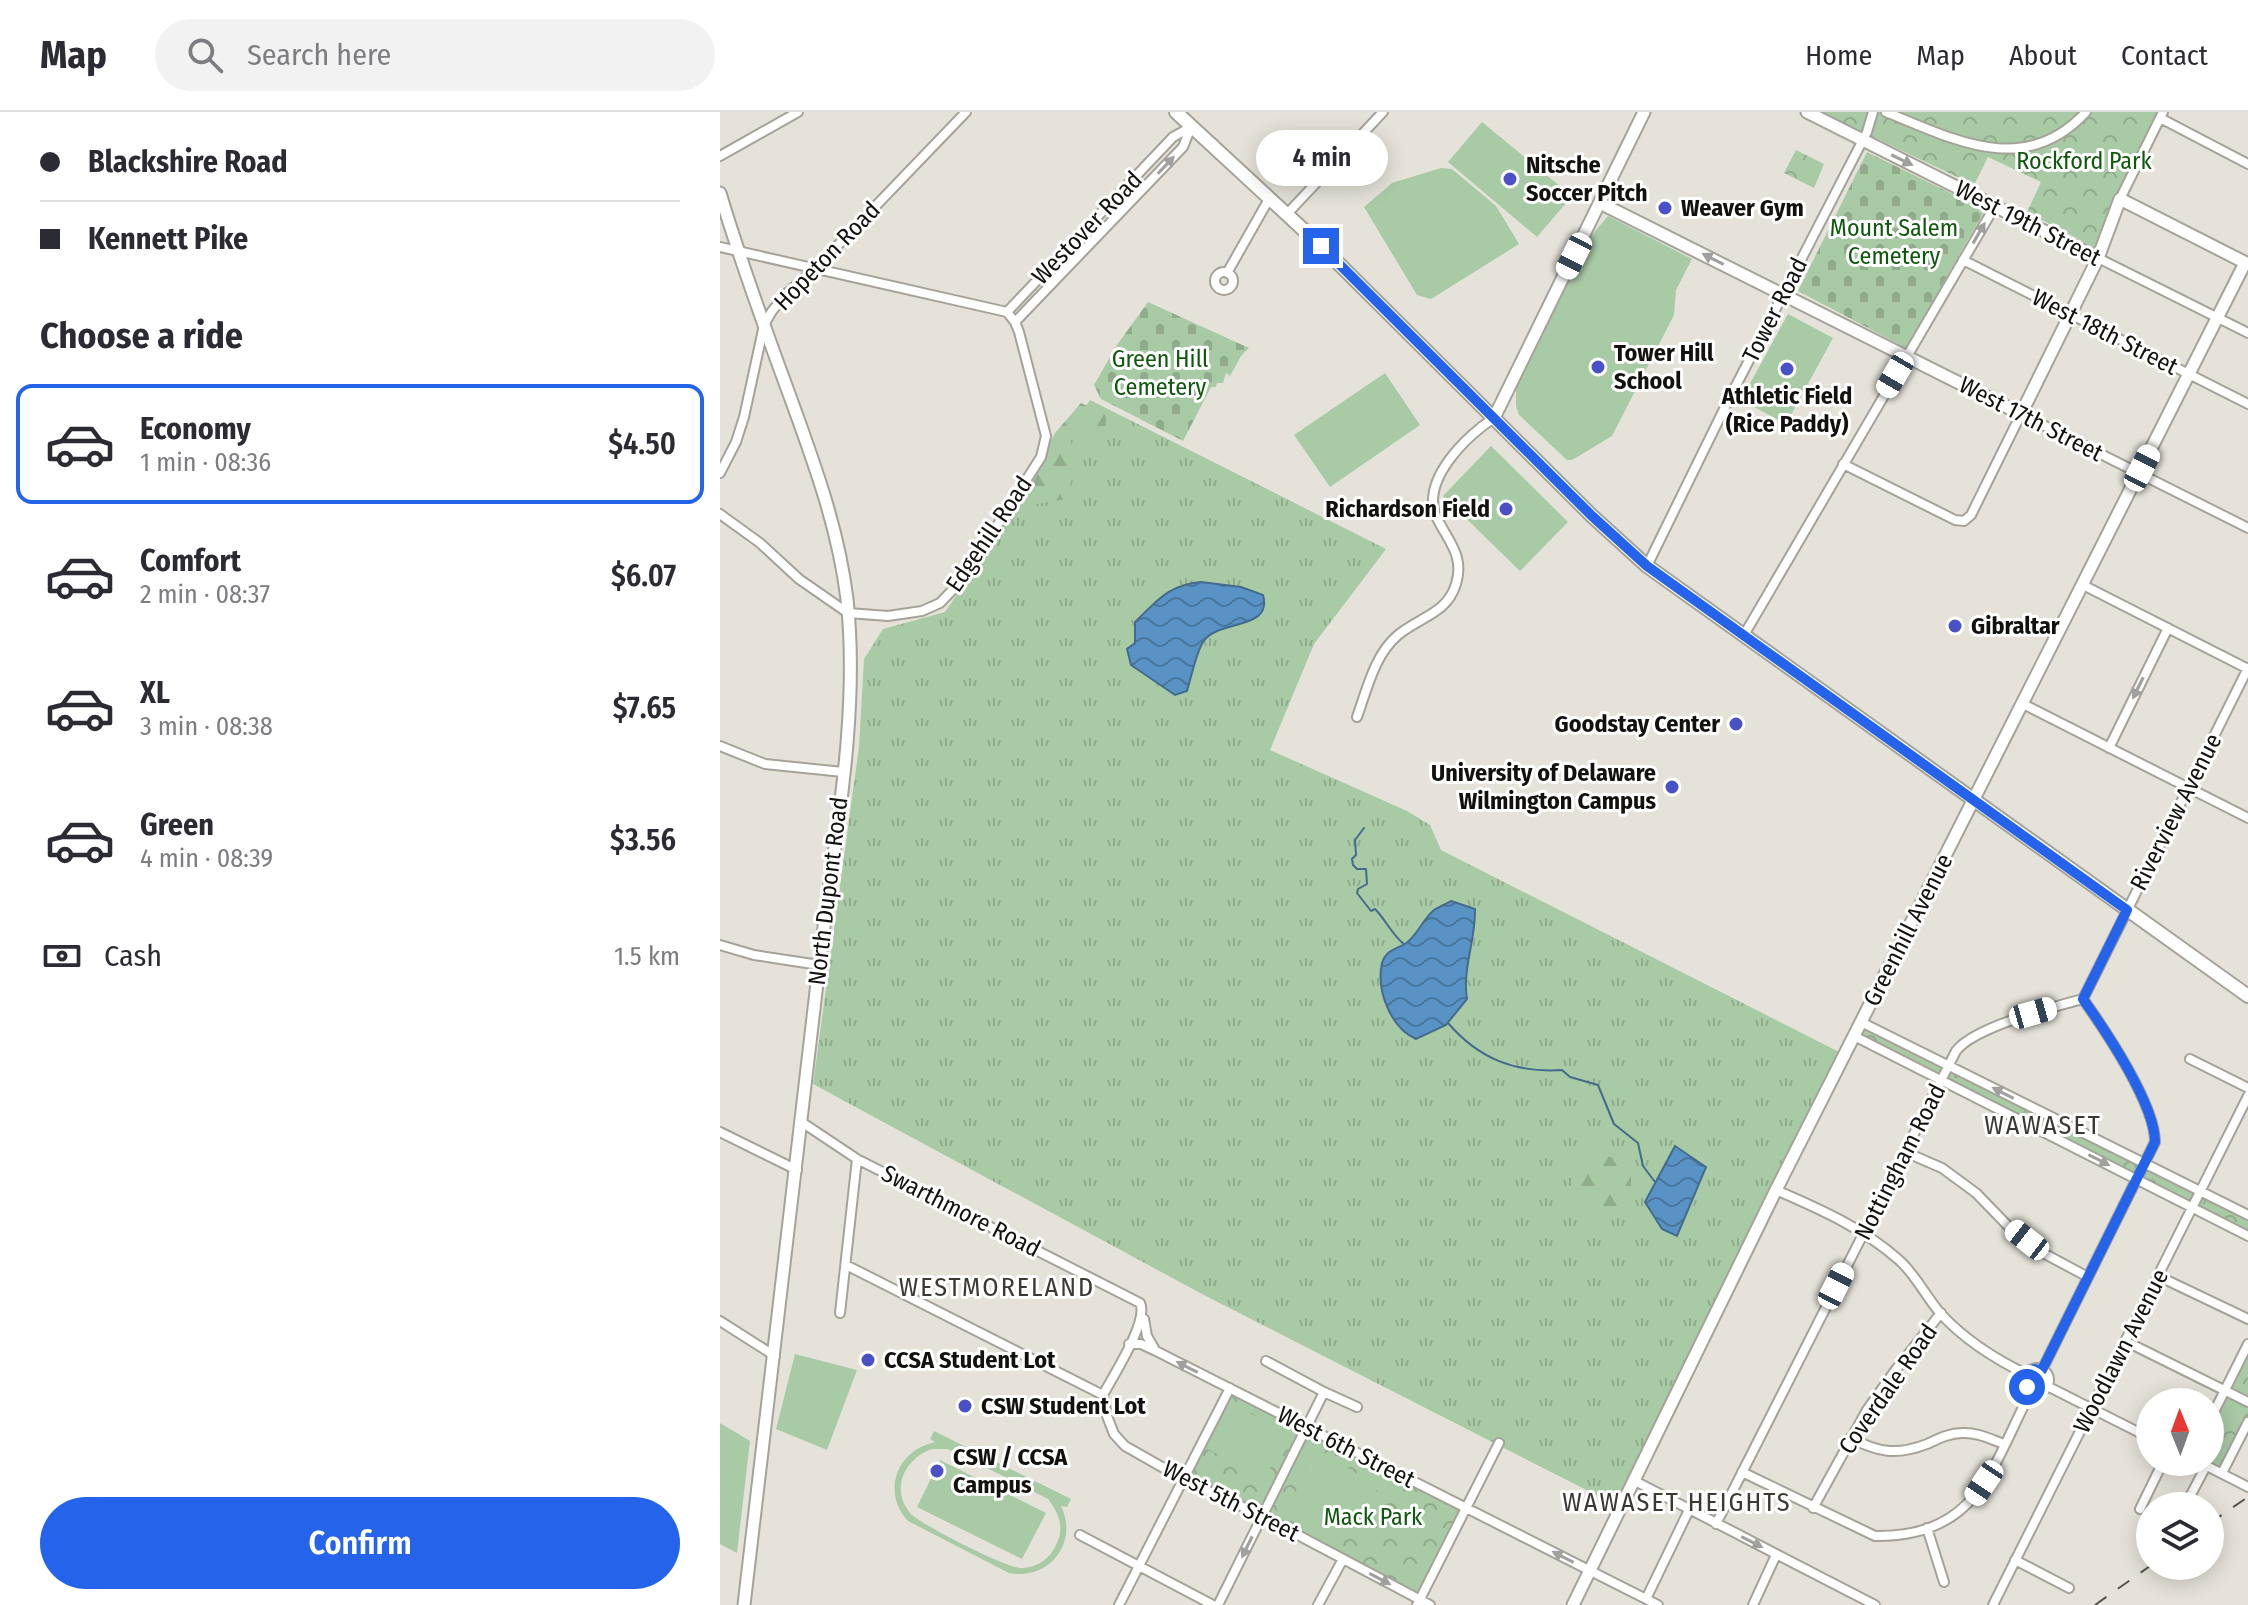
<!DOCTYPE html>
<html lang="en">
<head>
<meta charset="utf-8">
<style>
	:root { --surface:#fff; --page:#f2f2f3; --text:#2b2b33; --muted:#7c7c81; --line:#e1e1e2; --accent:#2563eb }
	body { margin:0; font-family:"Fira Sans Condensed",sans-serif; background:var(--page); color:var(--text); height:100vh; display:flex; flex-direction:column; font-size:30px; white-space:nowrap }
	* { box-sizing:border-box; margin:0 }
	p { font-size:26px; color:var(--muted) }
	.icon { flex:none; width:44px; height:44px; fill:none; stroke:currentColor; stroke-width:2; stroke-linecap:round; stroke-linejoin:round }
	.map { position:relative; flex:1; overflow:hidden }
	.details { display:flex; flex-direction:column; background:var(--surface); width:720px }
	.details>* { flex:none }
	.guide { display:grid; align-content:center; height:176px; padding:0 40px; background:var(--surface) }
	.needle { width:52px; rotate:359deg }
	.controls { position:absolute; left:1416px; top:1276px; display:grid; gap:16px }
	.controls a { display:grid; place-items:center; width:88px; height:88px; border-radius:50%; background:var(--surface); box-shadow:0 4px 20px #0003; font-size:40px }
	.end { position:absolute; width:36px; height:36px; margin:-18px; border:10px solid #2563eb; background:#fff; box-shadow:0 0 0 4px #fff }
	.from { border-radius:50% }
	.bubble { position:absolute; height:56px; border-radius:28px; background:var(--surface); box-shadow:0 4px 20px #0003; font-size:26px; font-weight:600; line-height:56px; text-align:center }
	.car { position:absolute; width:24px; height:48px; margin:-24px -12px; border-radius:10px; box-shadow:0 0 6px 2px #0007; background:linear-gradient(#fff 24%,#345 0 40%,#fff 0 76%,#345 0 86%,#fff 0) }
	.guide b { display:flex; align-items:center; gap:28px; height:76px; font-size:30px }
	.guide b+b { border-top:2px solid var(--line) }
	.guide i { width:20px; height:20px; background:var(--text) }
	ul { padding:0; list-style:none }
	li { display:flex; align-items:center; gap:24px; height:120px; margin:0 16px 12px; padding:0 24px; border:4px solid transparent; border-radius:16px }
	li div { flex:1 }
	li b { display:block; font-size:30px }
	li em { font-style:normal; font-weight:600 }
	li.on { border-color:var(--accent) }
	li>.icon { width:72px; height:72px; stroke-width:1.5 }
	h2 { padding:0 40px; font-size:36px; line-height:96px }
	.pay { display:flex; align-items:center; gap:20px; height:88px; padding:0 40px; font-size:30px }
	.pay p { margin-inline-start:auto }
	.action { display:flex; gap:16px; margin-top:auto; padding:16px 40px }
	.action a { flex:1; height:92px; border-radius:48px; background:var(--accent); color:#fff; font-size:32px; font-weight:600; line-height:92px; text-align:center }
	header { display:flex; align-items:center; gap:48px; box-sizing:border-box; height:112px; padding:0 40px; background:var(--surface); border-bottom:2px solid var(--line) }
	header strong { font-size:38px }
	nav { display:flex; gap:44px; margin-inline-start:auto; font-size:28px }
	.search { width:560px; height:72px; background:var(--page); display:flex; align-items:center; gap:20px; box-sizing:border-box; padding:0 28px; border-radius:44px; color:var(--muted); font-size:30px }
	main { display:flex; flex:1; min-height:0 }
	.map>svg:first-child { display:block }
	.grass { fill:url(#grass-tufts) }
	.forest { fill:url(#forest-firs) }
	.cemetery { fill:url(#cemetery-stones) }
	.park { fill:url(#park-crowns) }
	.garden { fill:#a8caa5; fill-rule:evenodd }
	.water { fill:url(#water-waves); stroke:#446b8d; stroke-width:2 }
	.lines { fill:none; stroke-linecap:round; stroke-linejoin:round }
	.stream { stroke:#446b8d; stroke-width:2 }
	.street-casing { stroke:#a5a399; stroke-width:12 }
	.secondary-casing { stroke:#a5a399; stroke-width:15 }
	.primary-casing { stroke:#a5a399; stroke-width:16 }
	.street { stroke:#fff; stroke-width:8 }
	.secondary { stroke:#fff; stroke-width:11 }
	.primary { stroke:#fff; stroke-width:12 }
	.rail { stroke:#55544e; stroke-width:2; stroke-dasharray:14 14; stroke-linecap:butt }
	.oneway { fill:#a0a09e }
	.route { stroke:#2563eb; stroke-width:10 }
	.poi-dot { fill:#4a50c6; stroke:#fff; stroke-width:3 }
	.labels { text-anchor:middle; stroke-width:6; stroke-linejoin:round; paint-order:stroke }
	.park-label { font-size:24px; fill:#0f580d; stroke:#fff }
	.poi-label { font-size:24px; font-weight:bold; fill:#12110d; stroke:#fff; text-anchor:start }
	.street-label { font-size:24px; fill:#12110d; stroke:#fff }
	.neighbourhood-label { font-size:26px; letter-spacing:2px; fill:#3b3931; stroke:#fff }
</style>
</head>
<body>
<header>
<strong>Map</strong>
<div class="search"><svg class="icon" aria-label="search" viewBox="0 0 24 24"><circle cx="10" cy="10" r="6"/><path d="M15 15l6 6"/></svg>Search here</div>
<nav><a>Home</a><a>Map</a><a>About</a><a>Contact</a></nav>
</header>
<main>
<section class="details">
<div class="guide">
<b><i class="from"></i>Blackshire Road</b>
<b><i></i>Kennett Pike</b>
</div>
<h2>Choose a ride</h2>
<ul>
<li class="on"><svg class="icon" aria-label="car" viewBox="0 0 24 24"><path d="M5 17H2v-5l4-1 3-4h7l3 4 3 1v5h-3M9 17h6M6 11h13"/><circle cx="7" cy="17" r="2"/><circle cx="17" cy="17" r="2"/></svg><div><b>Economy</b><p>1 min · 08:36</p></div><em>$4.50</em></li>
<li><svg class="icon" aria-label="car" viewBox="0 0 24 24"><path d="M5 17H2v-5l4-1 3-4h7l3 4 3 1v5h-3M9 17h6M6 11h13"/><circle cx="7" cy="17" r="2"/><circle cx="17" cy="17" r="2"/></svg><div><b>Comfort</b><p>2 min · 08:37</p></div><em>$6.07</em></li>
<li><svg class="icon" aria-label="car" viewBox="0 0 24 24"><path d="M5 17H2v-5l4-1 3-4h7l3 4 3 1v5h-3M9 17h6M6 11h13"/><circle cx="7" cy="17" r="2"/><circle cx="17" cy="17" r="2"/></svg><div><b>XL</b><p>3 min · 08:38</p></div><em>$7.65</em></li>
<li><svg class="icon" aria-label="car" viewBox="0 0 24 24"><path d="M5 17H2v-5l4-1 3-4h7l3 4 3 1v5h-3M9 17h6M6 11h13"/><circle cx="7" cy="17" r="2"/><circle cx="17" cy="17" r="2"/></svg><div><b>Green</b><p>4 min · 08:39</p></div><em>$3.56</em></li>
</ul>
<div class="pay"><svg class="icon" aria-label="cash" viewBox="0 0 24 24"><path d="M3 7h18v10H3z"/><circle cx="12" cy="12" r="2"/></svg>Cash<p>1.5 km</p></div>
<div class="action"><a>Confirm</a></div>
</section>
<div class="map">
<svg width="1528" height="1493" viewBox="0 0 1528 1493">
	<defs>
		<pattern id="grass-tufts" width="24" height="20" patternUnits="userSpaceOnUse" patternTransform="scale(2)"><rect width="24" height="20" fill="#a8caa5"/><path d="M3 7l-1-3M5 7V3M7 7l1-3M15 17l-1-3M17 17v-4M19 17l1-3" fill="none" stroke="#90ac8d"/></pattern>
		<pattern id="forest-firs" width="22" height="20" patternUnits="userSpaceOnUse" patternTransform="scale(2)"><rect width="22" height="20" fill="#a8caa5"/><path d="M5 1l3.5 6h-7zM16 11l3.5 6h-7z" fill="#90ac8d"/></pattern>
		<pattern id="cemetery-stones" width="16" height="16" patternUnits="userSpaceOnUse" patternTransform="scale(2)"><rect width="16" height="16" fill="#a8caa5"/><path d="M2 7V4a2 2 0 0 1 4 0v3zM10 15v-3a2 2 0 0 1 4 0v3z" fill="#90ac8d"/></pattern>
		<pattern id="park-crowns" width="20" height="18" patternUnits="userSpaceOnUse" patternTransform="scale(2)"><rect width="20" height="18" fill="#a8caa5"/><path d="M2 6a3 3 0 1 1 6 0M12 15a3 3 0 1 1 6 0" fill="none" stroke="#90ac8d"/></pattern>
		<pattern id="water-waves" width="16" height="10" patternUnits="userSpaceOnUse" patternTransform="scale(2)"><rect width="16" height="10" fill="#5992c4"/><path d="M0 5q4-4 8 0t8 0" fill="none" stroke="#48769e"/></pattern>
	</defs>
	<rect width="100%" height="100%" fill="#e5e3d9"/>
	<!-- grass -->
	<path class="grass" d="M370,288L666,437L594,532L550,638L687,699L710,713L721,738L1127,944L894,1392L482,1182L93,972L139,635L144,547L163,517L225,500Z"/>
	<!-- forest -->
	<path class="forest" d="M361,291L387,303L385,314H377L350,326L356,349L347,387L315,392L304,378L335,321Z
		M866,1040C883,1042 899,1046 911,1058V1072L904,1105L885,1110C871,1100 847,1084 853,1064C855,1056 862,1047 866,1040Z"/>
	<!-- cemetery -->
	<path class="cemetery" d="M1147,40L1265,98L1186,236L1078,179Z
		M428,190L529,236L521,244L510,264L506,261L503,271H497L496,275H491L463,329L381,287L374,273L397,233Z"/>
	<!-- park -->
	<path class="park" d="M1101,0H1443L1381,139L1307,100L1321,70L1268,45L1254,73Z
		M1076,38L1104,52L1094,76L1064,61Z
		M1141,910L1528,1103V1124L1134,924Z
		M1528,1232V1310L1502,1361L1479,1350H1490V1308Z
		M510,1276L747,1396L699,1488L463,1367Z"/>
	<!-- garden -->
	<path class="garden" d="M762,10L852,84L817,125L728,50Z
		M721,56L732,57L776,94L799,132L711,187L697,183L644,95L672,71Z
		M888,104L972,147L956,178L954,203L892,324L852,348H847L799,303L796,294V275L871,124Z
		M1068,202L1113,226L1066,312L1021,288Z
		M665,261L700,313L610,375L574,323Z
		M771,334L848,410L800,459L723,384Z
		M75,1242L137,1258L107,1338L56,1317Z
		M509,1292L569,1319L547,1363L543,1364L487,1337Z
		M0,1311L30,1329L17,1441L0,1432Z
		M214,1319L351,1387L347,1395L341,1394C359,1431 329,1469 289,1461L188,1409C161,1380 177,1338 215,1330L210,1327ZM212,1337H227L238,1341L328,1387C339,1401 345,1417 336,1433C330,1447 316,1456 301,1456C286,1456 201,1413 190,1401C170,1377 185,1346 212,1337Z
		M603,1340L658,1375C640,1411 602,1422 566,1405L590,1344Z
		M220,1348L326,1401L302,1447L197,1395Z"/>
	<!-- water -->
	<path class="water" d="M481,470L521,475L543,483C553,519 497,507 483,530C476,541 471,566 467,579L455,583L411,553L407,537L415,531V510C438,488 448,473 481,470Z
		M731,789L755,797C756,827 742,857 747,887L726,913L696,927C671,916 656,879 662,851C666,838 676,837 685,832C697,824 703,807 714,798C719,795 726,792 731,789Z
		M955,1034L986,1055L957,1124L942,1117L925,1090Z"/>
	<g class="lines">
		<!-- stream -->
		<path class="stream" d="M644,716L635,728L636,743L632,747L633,753L637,757H646L647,772L638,777L637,781L651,799L655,797C666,808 672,823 684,832
			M728,911C759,947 795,961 842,958L850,965L878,973L894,1012L918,1031L923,1054L935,1070"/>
		<!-- street casing -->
		<g class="street-casing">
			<path id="street" d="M1166,0C1235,28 1305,66 1366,0
				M1440,6L1528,52
				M0,44L78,0
				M1400,87L1443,0
				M566,103L663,0
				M0,135L287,200
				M1378,146L1528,221
				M1243,148L1528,292
				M495 169a9 9 0 1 1 18 0a9 9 0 1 1-18 0Z
				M507,161L549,87
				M287,200L453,25L471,15
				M295,210L463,35L471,15
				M1123,352L1235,408L1244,409L1251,403L1301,302L1528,416
				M0,361L16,330L24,305L44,213L52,199L66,182L97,155L246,0
				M0,402L40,431L79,467L128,501L168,504L202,499L220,491L243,467L321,345L326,324L299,220L295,210L287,200
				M927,454L1007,291L1147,20L1153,0
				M1363,473L1528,557
				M1024,523L1275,94
				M1303,592L1528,706
				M637,605C647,577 655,542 678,523C699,505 727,502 736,472C745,443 727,428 716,404C701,368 747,323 774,306
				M0,634L45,652L123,660
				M1389,636L1448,516
				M0,833L34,843L99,853
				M1363,887L1528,556
				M1141,910L1528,1103
				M1134,924L1528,1124
				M1470,947L1528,976
				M83,1011L137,1047L420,1191C429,1209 393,1264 383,1283
				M0,1020L77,1058
				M1185,1040L1222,1056L1256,1081L1288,1114L1325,1142L1368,1165
				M1056,1078C1100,1097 1143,1116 1179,1148C1196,1163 1206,1185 1221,1202C1245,1228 1275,1247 1306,1262
				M126,1153L383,1283
				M1438,1164L1528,1207
				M120,1201L137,1047
				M424,1207L427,1224L435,1238
				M0,1209L55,1244
				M1405,1229L1528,1290
				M409,1232H421L436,1239L938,1493
				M546,1249L604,1280L637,1295
				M1305 1268a12 12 0 1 1 24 0a12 12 0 1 1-24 0Z
				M1322,1258L1435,1030C1435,992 1385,918 1363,887
				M1327,1274L1430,1326
				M383,1283L387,1304L394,1322L405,1334L463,1367L542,1404L710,1493
				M1490,1308L1528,1232
				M1130,1326C1158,1340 1176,1344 1207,1332C1218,1327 1229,1321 1242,1321C1257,1320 1270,1327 1284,1332
				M1479,1350L1528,1375
				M1022,1360L1155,1424C1258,1425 1271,1357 1311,1279
				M1502,1361L1528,1310
				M913,1368L1155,1493
				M1465,1394L1486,1354
				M1093,1396L1147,1298L1174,1260L1221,1201
				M1420,1397L1443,1350
				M996,1412L1236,939C1254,915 1333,895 1363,887
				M1207,1416L1224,1470
				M360,1423L493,1493
				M1295,1448L1349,1476
				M926,1487L969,1398
				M399,1493L510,1276
				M498,1493L604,1280
				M598,1493L623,1447
				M697,1493L779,1331
				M1033,1493L1056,1443
				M1273,1493L1528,984"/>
		</g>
		<!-- secondary casing -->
		<g class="secondary-casing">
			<path id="secondary" d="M1087,0L1378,146
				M0,81C20,148 44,214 68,279C93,348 118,414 127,487C140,607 113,735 99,854C75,1067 50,1280 24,1493
				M880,91L1301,302L1378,146L1400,87L1528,152
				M774,306L924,0
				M853,1493L1056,1078L1525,151"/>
		</g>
		<!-- primary casing -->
		<g class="primary-casing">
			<path id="primary" d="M456,0L601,134L872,404L927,454L1528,884"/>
		</g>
		<!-- street -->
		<use href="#street" class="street"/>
		<!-- secondary -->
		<use href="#secondary" class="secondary"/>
		<!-- primary -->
		<use href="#primary" class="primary"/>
		<!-- rail -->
		<path class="rail" d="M1490,1411L1528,1385
			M1375,1493L1430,1454"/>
	</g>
	<!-- one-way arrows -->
	<defs><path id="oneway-solid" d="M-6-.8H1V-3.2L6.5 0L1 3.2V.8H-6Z" transform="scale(2)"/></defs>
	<g class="oneway">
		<use href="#oneway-solid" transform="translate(1182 48) rotate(26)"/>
		<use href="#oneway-solid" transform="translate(446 53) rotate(-47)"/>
		<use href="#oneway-solid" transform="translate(1259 121) rotate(-60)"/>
		<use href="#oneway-solid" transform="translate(993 147) rotate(-153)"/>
		<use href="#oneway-solid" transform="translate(1418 576) rotate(116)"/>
		<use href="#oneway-solid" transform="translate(1283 981) rotate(-153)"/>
		<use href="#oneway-solid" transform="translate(1379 1048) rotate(27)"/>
		<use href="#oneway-solid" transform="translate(467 1255) rotate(-153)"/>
		<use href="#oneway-solid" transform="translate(1032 1430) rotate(27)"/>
		<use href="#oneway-solid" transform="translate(527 1435) rotate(116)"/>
		<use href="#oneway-solid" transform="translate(843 1445) rotate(-153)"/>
		<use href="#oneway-solid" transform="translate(660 1467) rotate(28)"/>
	</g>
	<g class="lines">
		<!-- route -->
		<path class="route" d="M601,134L872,404L927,454L1407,798L1363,887C1385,918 1435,992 1435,1030L1322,1258L1314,1257L1306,1262L1307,1275"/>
	</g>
	<!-- markers -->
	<g class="poi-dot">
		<circle cx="790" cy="67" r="8"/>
		<circle cx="945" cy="96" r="8"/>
		<circle cx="878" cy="255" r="8"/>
		<circle cx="1067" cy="257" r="8"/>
		<circle cx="786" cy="397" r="8"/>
		<circle cx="1235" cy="514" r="8"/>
		<circle cx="1016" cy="612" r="8"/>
		<circle cx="952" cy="675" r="8"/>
		<circle cx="148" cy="1248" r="8"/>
		<circle cx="245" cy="1294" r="8"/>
		<circle cx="217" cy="1359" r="8"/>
	</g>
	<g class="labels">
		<!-- park labels -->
		<g class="park-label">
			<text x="1364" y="57">Rockford Park</text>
			<text x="1174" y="124">Mount Salem<tspan x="1174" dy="28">Cemetery</tspan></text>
			<text x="440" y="255">Green Hill<tspan x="440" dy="28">Cemetery</tspan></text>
			<text x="653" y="1413">Mack Park</text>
		</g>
		<!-- poi labels -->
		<g class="poi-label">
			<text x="806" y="61">Nitsche<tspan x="806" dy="28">Soccer Pitch</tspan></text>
			<text x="961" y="104">Weaver Gym</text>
			<text x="894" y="249">Tower Hill<tspan x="894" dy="28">School</tspan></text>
			<text x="1067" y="292" text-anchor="middle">Athletic Field<tspan x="1067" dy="28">(Rice Paddy)</tspan></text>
			<text x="770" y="405" text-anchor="end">Richardson Field</text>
			<text x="1251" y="522">Gibraltar</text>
			<text x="1000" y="620" text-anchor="end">Goodstay Center</text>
			<text x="936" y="669" text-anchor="end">University of Delaware<tspan x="936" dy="28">Wilmington Campus</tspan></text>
			<text x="164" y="1256">CCSA Student Lot</text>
			<text x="261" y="1302">CSW Student Lot</text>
			<text x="233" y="1353">CSW / CCSA<tspan x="233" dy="28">Campus</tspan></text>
		</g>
		<!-- street labels -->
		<g class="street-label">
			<text transform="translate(1308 111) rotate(27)" y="8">West 19th Street</text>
			<text transform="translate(367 116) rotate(-46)" y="8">Westover Road</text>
			<text transform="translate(107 144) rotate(-46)" y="8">Hopeton Road</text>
			<text transform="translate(1055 198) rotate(-63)" y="8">Tower Road</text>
			<text transform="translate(1385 220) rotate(27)" y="8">West 18th Street</text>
			<text transform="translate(1311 307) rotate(27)" y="8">West 17th Street</text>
			<text transform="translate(269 422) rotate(-56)" y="8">Edgehill Road</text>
			<text transform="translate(1456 700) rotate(-63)" y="8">Riverview Avenue</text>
			<text transform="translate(108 779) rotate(-83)" y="8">North Dupont Road</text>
			<text transform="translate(1188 818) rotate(-63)" y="8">Greenhill Avenue</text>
			<text transform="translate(1180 1050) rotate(-63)" y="8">Nottingham Road</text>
			<text transform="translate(241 1099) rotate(27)" y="8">Swarthmore Road</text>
			<text transform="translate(1401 1239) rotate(-63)" y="8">Woodlawn Avenue</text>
			<text transform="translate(1168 1277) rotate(-55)" y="8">Coverdale Road</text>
			<text transform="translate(626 1335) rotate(27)" y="8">West 6th Street</text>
			<text transform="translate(511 1389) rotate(27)" y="8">West 5th Street</text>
		</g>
		<!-- neighbourhood labels -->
		<g class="neighbourhood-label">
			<text x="1323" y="1022">WAWASET</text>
			<text x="277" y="1184">WESTMORELAND</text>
			<text x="957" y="1399">WAWASET HEIGHTS</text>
		</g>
	</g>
</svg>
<div class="controls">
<a><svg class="needle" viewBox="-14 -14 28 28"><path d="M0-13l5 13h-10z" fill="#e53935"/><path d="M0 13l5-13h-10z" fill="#7c7c81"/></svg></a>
<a><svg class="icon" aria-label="layers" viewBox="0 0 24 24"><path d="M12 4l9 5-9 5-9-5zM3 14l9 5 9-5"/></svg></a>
</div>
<i class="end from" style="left:1307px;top:1275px"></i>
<i class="end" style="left:601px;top:134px"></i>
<div class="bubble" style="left:536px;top:18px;width:132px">4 min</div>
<i class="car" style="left:854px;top:144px;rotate:207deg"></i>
<i class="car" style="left:1175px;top:263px;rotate:210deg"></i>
<i class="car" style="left:1422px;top:356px;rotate:27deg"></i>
<i class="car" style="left:1313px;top:901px;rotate:74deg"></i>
<i class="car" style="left:1307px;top:1128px;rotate:308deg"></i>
<i class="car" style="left:1116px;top:1174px;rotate:27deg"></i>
<i class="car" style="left:1264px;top:1371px;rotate:214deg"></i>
</div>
</main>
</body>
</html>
